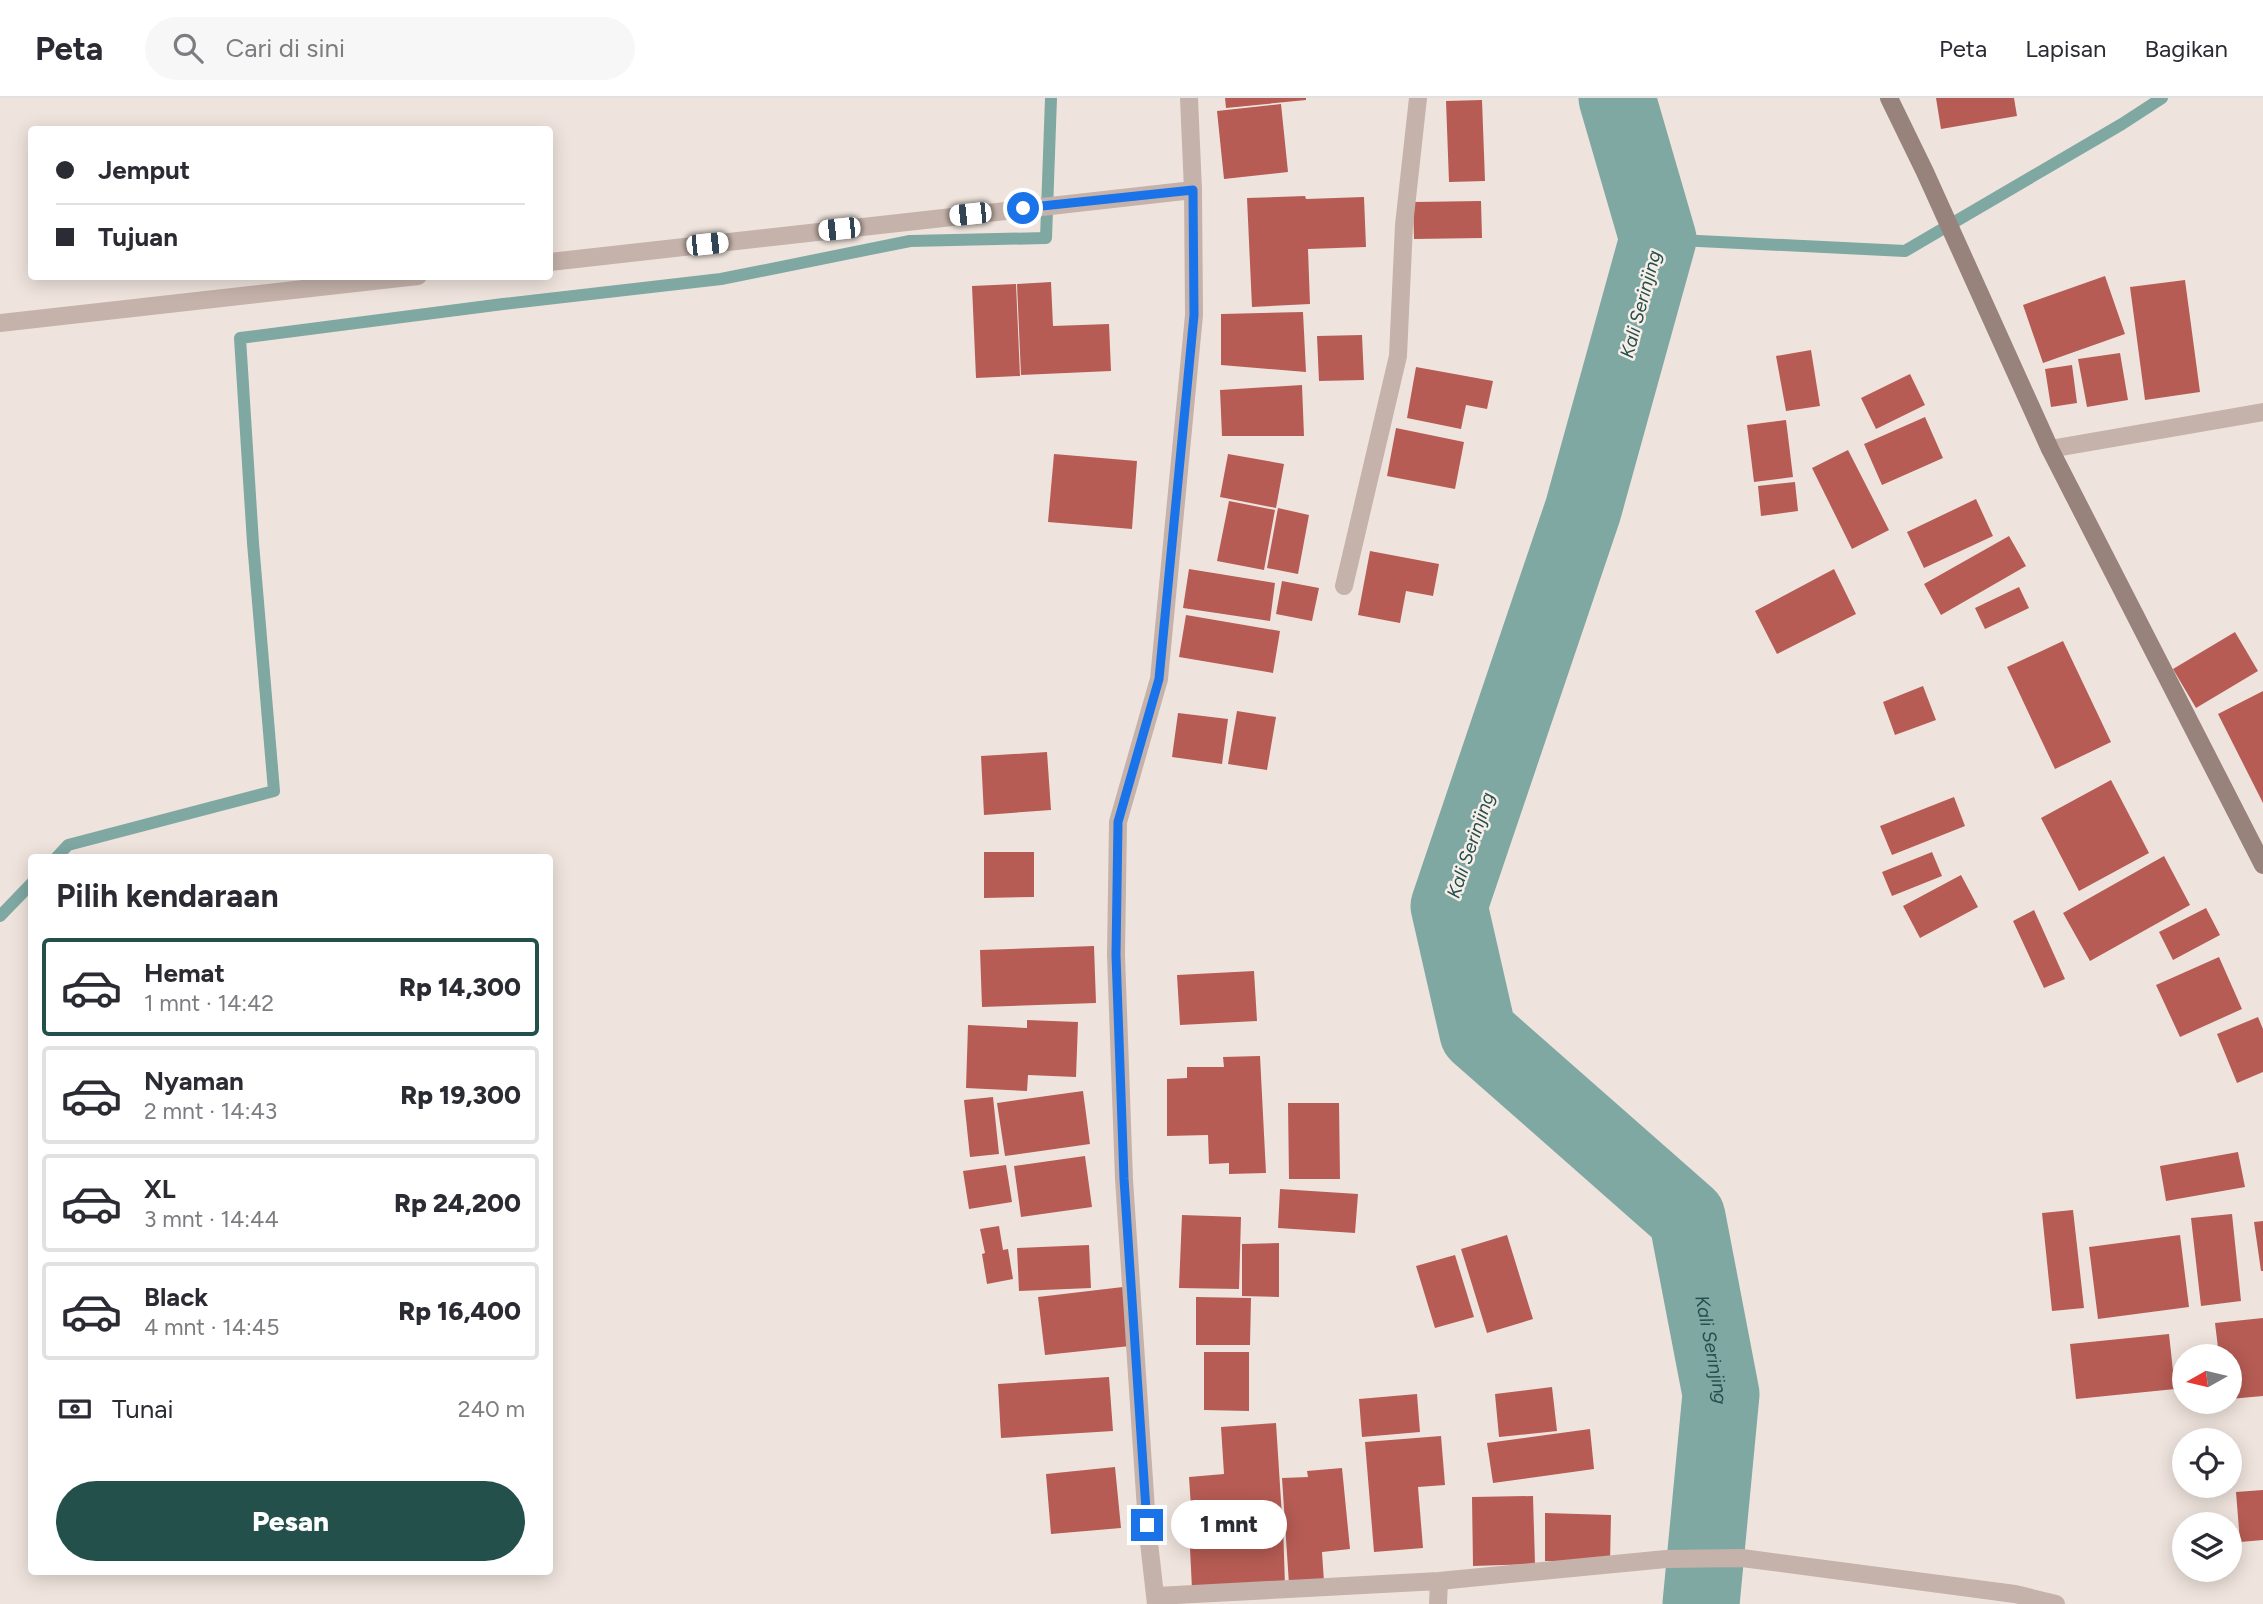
<!DOCTYPE html>
<html lang="id">
<head>
<meta charset="utf-8">
<style>
	:root { --surface:#fff; --page:#f7f7f7; --text:#2b2b33; --muted:#7c7c81; --line:#e1e1e2; --accent:#24504c }
	body { margin:0; font-family:Figtree,sans-serif; background:var(--page); color:var(--text); height:100vh; display:flex; flex-direction:column; font-size:26px; white-space:nowrap }
	* { box-sizing:border-box; margin:0 }
	p { font-size:23px; color:var(--muted) }
	.icon { flex:none; width:38px; height:38px; fill:none; stroke:currentColor; stroke-width:2; stroke-linecap:round; stroke-linejoin:round }
	.map { position:relative; flex:1; overflow:hidden }
	.drawer { position:absolute; left:28px; top:756px; width:525px; height:721px; display:flex; flex-direction:column; background:var(--surface); border-radius:7px; box-shadow:0 4px 18px #0003 }
	.drawer>* { flex:none }
	.hud { position:absolute; left:28px; top:28px; width:525px; height:154px; border-radius:7px; box-shadow:0 4px 18px #0003; display:grid; align-content:center; height:154px; padding:0 28px; background:var(--surface) }
	.needle { width:46px; rotate:262deg }
	.controls { position:absolute; left:2172px; top:1246px; display:grid; gap:14px }
	.controls a { display:grid; place-items:center; width:70px; height:70px; border-radius:50%; background:var(--surface); box-shadow:0 4px 18px #0003; font-size:35px }
	.end { position:absolute; width:32px; height:32px; margin:-16px; border:9px solid #1a73e8; background:#fff; box-shadow:0 0 0 4px #fff }
	.from { border-radius:50% }
	.bubble { position:absolute; height:49px; border-radius:24px; background:var(--surface); box-shadow:0 4px 18px #0003; font-size:23px; font-weight:800; line-height:49px; text-align:center }
	.car { position:absolute; width:21px; height:42px; margin:-21px -10px; border-radius:9px; box-shadow:0 0 5px 2px #0007; background:linear-gradient(#fff 24%,#345 0 40%,#fff 0 76%,#345 0 86%,#fff 0) }
	.hud b { display:flex; align-items:center; gap:24px; height:66px; font-size:26px }
	.hud b+b { border-top:2px solid var(--line) }
	.hud i { width:18px; height:18px; background:var(--text) }
	ul { padding:0; list-style:none }
	li { display:flex; align-items:center; gap:21px; height:98px; margin:0 14px 10px; padding:0 14px; border:4px solid var(--line); border-radius:7px }
	li div { flex:1 }
	li b { display:block; font-size:26px }
	li em { font-style:normal; font-weight:800 }
	li.current { border-color:var(--accent) }
	li>.icon { width:63px; height:63px; stroke-width:1.5 }
	h2 { padding:0 28px; font-size:32px; line-height:84px }
	.pay { display:flex; align-items:center; gap:18px; height:77px; padding:0 28px; font-size:26px }
	.pay p { margin-inline-start:auto }
	.button { display:flex; gap:14px; margin-top:auto; padding:14px 28px }
	.button a { flex:1; height:80px; border-radius:42px; background:var(--accent); color:#fff; font-size:28px; font-weight:800; line-height:80px; text-align:center }
	header { display:flex; align-items:center; gap:42px; box-sizing:border-box; height:98px; padding:0 35px; background:var(--surface); border-bottom:2px solid var(--line) }
	header strong { font-size:33px }
	nav { display:flex; gap:38px; margin-inline-start:auto; font-size:24px }
	.search { width:490px; height:63px; background:var(--page); display:flex; align-items:center; gap:18px; box-sizing:border-box; padding:0 24px; border-radius:38px; color:var(--muted); font-size:26px }
	.map>svg:first-child { display:block }
	.lines { fill:none; stroke-linecap:round; stroke-linejoin:round }
	.stream { stroke:#80a8a3; stroke-width:12 }
	.river { stroke:#80a8a3; stroke-width:77 }
	.building { fill:#b65c54 }
	.street { stroke:#c5b2ab; stroke-width:18 }
	.secondary { stroke:#98827c; stroke-width:18 }
	.route { stroke:#1a73e8; stroke-width:9 }
	.labels { text-anchor:middle; stroke-width:5; stroke-linejoin:round; paint-order:stroke }
	.water-label { font-size:19px; font-style:italic; fill:#24504c; stroke:#f7eee9 }
</style>
</head>
<body>
<header>
<strong>Peta</strong>
<div class="search"><svg class="icon" aria-label="search" viewBox="0 0 24 24"><circle cx="10" cy="10" r="6"/><path d="M15 15l6 6"/></svg>Cari di sini</div>
<nav><a>Peta</a><a>Lapisan</a><a>Bagikan</a></nav>
</header>
<div class="map">
<svg width="2263" height="1506" viewBox="0 0 2263 1506">
	<rect width="100%" height="100%" fill="#efe4dd"/>
	<g class="lines">
		<!-- stream -->
		<path class="stream" d="M1658,141L1905,153L2122,26L2162,0
			M56,760L68,747L274,693L253,445L240,240L503,206L721,181L910,143L1046,140L1051,0
			M0,818L32,785"/>
		<!-- river -->
		<path class="river" id="s1" d="M1617,0L1658,141L1583,412L1449,808L1478,935L1687,1119L1721,1296L1701,1506"/>
	</g>
	<!-- building -->
	<path class="building" d="M1225,0H1306V2L1226,10Z
		M1936,0H2014L2017,18L1941,31Z
		M1482,2L1485,83L1449,84L1446,3Z
		M1281,6L1288,74L1224,81L1217,13Z
		M1305,98L1306,101L1364,99L1366,149L1308,151L1310,206L1252,209L1247,100Z
		M1481,103L1482,140L1414,141L1413,104Z
		M2105,178L2125,236L2043,265L2023,207Z
		M2185,182L2200,294L2145,302L2130,189Z
		M1051,184L1053,228L1109,226L1111,273L1021,277L1017,186Z
		M1016,186L1020,278L976,280L972,188Z
		M1303,214L1306,274L1221,267V216Z
		M1362,237L1364,282L1319,283L1317,238Z
		M1811,252L1820,308L1786,313L1776,258Z
		M2120,255L2128,302L2087,309L2078,261Z
		M2072,267L2077,305L2051,309L2045,271Z
		M1416,269L1493,283L1487,311L1466,307L1461,331L1407,320Z
		M1910,276L1925,307L1876,331L1861,300Z
		M1302,287L1304,338H1222L1220,292Z
		M1925,319L1943,360L1882,387L1864,346Z
		M1786,322L1793,379L1754,384L1747,327Z
		M1396,330L1464,344L1455,391L1387,378Z
		M1848,352L1889,432L1852,451L1812,370Z
		M1054,356L1137,363L1132,431L1048,424Z
		M1228,356L1284,366L1276,410L1220,399Z
		M1795,384L1798,413L1761,418L1758,388Z
		M1976,401L1993,438L1924,470L1907,434Z
		M1229,403L1275,412L1264,472L1217,463Z
		M1278,410L1309,417L1298,476L1267,470Z
		M2009,438L2026,468L1941,517L1924,486Z
		M1370,453L1439,466L1433,498L1406,493L1400,525L1358,517Z
		M1189,471L1275,485L1270,523L1183,510Z
		M1834,471L1856,516L1777,556L1755,513Z
		M1282,483L1319,490L1312,523L1276,516Z
		M2019,489L2029,510L1985,531L1975,510Z
		M1186,517L1280,533L1273,575L1179,559Z
		M2235,534L2258,573L2196,610L2173,571Z
		M2063,543L2111,644L2055,671L2007,569Z
		M1923,588L1936,622L1895,637L1883,604Z
		M2263,593V705L2218,616Z
		M1237,613L1276,619L1267,672L1228,666Z
		M1178,615L1228,621L1222,666L1172,659Z
		M1047,654L1051,712L984,717L981,658Z
		M2111,682L2149,755L2079,793L2041,720Z
		M1954,699L1965,728L1892,757L1880,728Z
		M984,754H1034V799L984,800Z
		M1932,754L1942,778L1892,798L1882,774Z
		M2164,758L2190,807L2090,863L2063,815Z
		M1961,777L1978,809L1920,840L1903,808Z
		M2206,810L2220,837L2173,862L2159,834Z
		M2034,812L2065,881L2044,890L2013,823Z
		M1094,848L1096,905L982,909L980,852Z
		M2219,859L2242,911L2180,939L2156,887Z
		M1254,873L1257,923L1180,927L1177,877Z
		M2258,919L2263,931V974L2237,985L2217,936Z
		M1027,922L1078,924L1076,979L1028,977L1027,993L966,990L968,927L1027,930Z
		M1260,958L1266,1075L1229,1076V1065L1209,1066L1208,1037L1167,1038V981L1187,980V969H1224L1223,959Z
		M1083,993L1090,1046L1005,1058L997,1005Z
		M993,999L999,1056L970,1059L964,1002Z
		M1288,1005H1339L1340,1081H1289Z
		M2238,1054L2245,1089L2166,1103L2160,1068Z
		M1085,1058L1092,1109L1021,1119L1014,1068Z
		M1006,1067L1012,1104L969,1111L963,1073Z
		M1280,1091L1358,1096L1355,1135L1278,1130Z
		M2073,1112L2084,1210L2052,1213L2042,1115Z
		M2232,1116L2241,1203L2201,1208L2191,1120Z
		M1182,1117L1241,1119L1239,1191L1179,1190Z
		M2263,1123V1173H2261L2254,1124Z
		M999,1128L1003,1152L1008,1151L1013,1181L987,1186L982,1156L985,1155L980,1131Z
		M1507,1137L1533,1221L1487,1235L1461,1151Z
		M2180,1137L2189,1209L2098,1221L2089,1149Z
		M1279,1145V1199L1242,1198V1146Z
		M1089,1147L1091,1190L1019,1193L1017,1150Z
		M1455,1157L1474,1219L1435,1230L1416,1168Z
		M1123,1189L1130,1248L1045,1257L1038,1199Z
		M1196,1199L1251,1200L1250,1247H1196Z
		M2263,1220V1298L2230,1301V1258H2219L2215,1225Z
		M2169,1236L2175,1291L2076,1301L2070,1246Z
		M1204,1254H1249V1313L1204,1312Z
		M1109,1279L1113,1333L1001,1340L998,1286Z
		M1552,1289L1557,1333L1499,1339L1495,1296Z
		M1417,1296L1420,1334L1362,1339L1359,1301Z
		M1276,1325L1282,1419L1192,1425L1189,1379L1224,1376L1221,1329Z
		M1590,1331L1594,1371L1493,1385L1487,1345Z
		M1441,1338L1445,1387L1418,1389L1423,1450L1374,1454L1365,1344Z
		M1115,1369L1121,1430L1051,1436L1046,1376Z
		M1342,1370L1350,1451L1322,1454L1324,1484L1289,1486L1282,1380L1308,1379L1307,1373Z
		M2263,1392V1442L2240,1444L2236,1394Z
		M1533,1398L1535,1466L1473,1468L1472,1399Z
		M1545,1415L1611,1417L1610,1464L1545,1463Z
		M1283,1427L1285,1488L1192,1491L1189,1430Z"/>
	<g class="lines">
		<!-- street -->
		<path class="street" d="M550,164L1193,92
			M0,225L418,178
			M2050,351L2263,314
			M1344,488L1398,258L1404,127L1418,0
			M1157,1498L1439,1483L1666,1461L1742,1460L2015,1496L2056,1506
			M1156,1506L1147,1427L1124,1081L1116,857L1118,724L1159,581L1194,217L1193,92L1189,0
			M1438,1506L1439,1483"/>
		<!-- secondary -->
		<path class="secondary" d="M1889,0L1925,74L2050,351L2263,767"/>
	</g>
	<g class="lines">
		<!-- route -->
		<path class="route" d="M1023,110L1193,92L1194,217L1159,581L1118,724L1116,857L1124,1081L1147,1427"/>
	</g>
	<g class="labels">
		<!-- water labels -->
		<g class="water-label">
			<text transform="translate(1640 206) rotate(-75)" y="7">Kali Serinjing</text>
			<text transform="translate(1470 747) rotate(-71)" y="7">Kali Serinjing</text>
			<text dy="7" stroke="none"><textPath href="#s1" startOffset="1390">Kali Serinjing</textPath></text>
		</g>
	</g>
</svg>
<div class="controls">
<a><svg class="needle" viewBox="-14 -14 28 28"><path d="M0-13l5 13h-10z" fill="#e53935"/><path d="M0 13l5-13h-10z" fill="#7c7c81"/></svg></a>
<a><svg class="icon" aria-label="locate" viewBox="0 0 24 24"><circle cx="12" cy="12" r="6"/><path d="M12 2v4M12 18v4M2 12h4M18 12h4"/></svg></a>
<a><svg class="icon" aria-label="layers" viewBox="0 0 24 24"><path d="M12 4l9 5-9 5-9-5zM3 14l9 5 9-5"/></svg></a>
</div>
<i class="end from" style="left:1023px;top:110px"></i>
<i class="end" style="left:1147px;top:1427px"></i>
<div class="bubble" style="left:1171px;top:1402px;width:116px">1 mnt</div>
<i class="car" style="left:970px;top:116px;rotate:264deg"></i>
<i class="car" style="left:839px;top:131px;rotate:264deg"></i>
<i class="car" style="left:707px;top:146px;rotate:84deg"></i>
<div class="hud">
<b><i class="from"></i>Jemput</b>
<b><i></i>Tujuan</b>
</div>
<section class="drawer">
<h2>Pilih kendaraan</h2>
<ul>
<li class="current"><svg class="icon" aria-label="car" viewBox="0 0 24 24"><path d="M5 17H2v-5l4-1 3-4h7l3 4 3 1v5h-3M9 17h6M6 11h13"/><circle cx="7" cy="17" r="2"/><circle cx="17" cy="17" r="2"/></svg><div><b>Hemat</b><p>1 mnt · 14:42</p></div><em>Rp 14,300</em></li>
<li><svg class="icon" aria-label="car" viewBox="0 0 24 24"><path d="M5 17H2v-5l4-1 3-4h7l3 4 3 1v5h-3M9 17h6M6 11h13"/><circle cx="7" cy="17" r="2"/><circle cx="17" cy="17" r="2"/></svg><div><b>Nyaman</b><p>2 mnt · 14:43</p></div><em>Rp 19,300</em></li>
<li><svg class="icon" aria-label="car" viewBox="0 0 24 24"><path d="M5 17H2v-5l4-1 3-4h7l3 4 3 1v5h-3M9 17h6M6 11h13"/><circle cx="7" cy="17" r="2"/><circle cx="17" cy="17" r="2"/></svg><div><b>XL</b><p>3 mnt · 14:44</p></div><em>Rp 24,200</em></li>
<li><svg class="icon" aria-label="car" viewBox="0 0 24 24"><path d="M5 17H2v-5l4-1 3-4h7l3 4 3 1v5h-3M9 17h6M6 11h13"/><circle cx="7" cy="17" r="2"/><circle cx="17" cy="17" r="2"/></svg><div><b>Black</b><p>4 mnt · 14:45</p></div><em>Rp 16,400</em></li>
</ul>
<div class="pay"><svg class="icon" aria-label="cash" viewBox="0 0 24 24"><path d="M3 7h18v10H3z"/><circle cx="12" cy="12" r="2"/></svg>Tunai<p>240 m</p></div>
<div class="button"><a>Pesan</a></div>
</section>
</div>
</body>
</html>
